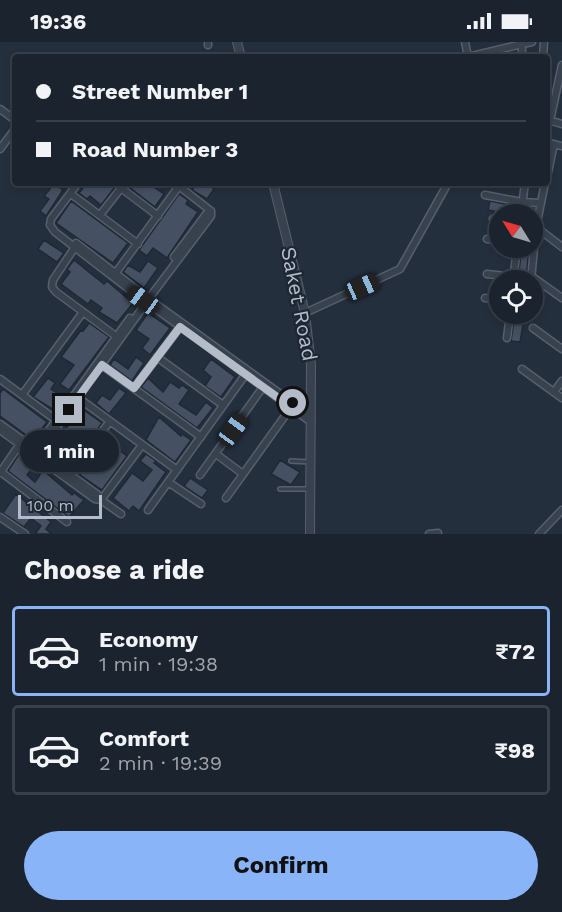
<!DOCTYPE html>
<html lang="en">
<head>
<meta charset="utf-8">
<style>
	:root { --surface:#1b232e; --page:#282f3a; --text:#f1f3f6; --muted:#a0a4aa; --line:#39404a; --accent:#8ab4f8 }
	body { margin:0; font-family:"Work Sans",sans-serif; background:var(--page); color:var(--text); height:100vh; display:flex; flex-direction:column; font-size:22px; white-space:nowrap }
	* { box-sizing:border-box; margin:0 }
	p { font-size:20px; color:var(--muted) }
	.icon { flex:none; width:33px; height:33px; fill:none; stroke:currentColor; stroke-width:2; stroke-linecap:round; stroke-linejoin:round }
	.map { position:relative; height:492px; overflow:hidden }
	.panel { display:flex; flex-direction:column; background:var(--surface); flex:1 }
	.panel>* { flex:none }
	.hud { position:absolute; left:12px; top:12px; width:538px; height:132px; border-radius:6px; box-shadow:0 3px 9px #0003,0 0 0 2px var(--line); display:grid; align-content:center; height:132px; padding:0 24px; background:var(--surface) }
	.needle { width:39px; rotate:307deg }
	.buttons { position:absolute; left:489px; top:162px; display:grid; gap:12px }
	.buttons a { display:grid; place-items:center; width:54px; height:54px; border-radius:50%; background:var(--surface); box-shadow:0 3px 9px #0003,0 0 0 2px var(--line); font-size:30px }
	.scale { position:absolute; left:18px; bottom:15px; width:84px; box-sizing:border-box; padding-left:6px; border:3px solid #b4bcc9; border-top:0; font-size:16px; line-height:21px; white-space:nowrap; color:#b4bcc9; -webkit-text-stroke:4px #1d2633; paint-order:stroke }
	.end { position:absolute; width:27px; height:27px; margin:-14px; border:8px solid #b4bcc9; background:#111; box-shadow:0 0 0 3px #111 }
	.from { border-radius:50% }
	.bubble { position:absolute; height:42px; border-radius:21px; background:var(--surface); box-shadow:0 3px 9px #0003,0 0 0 2px var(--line); font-size:20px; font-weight:700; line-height:42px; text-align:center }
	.car { position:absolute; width:18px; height:36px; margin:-18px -9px; border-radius:8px; box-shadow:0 0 4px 2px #0007; background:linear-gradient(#222 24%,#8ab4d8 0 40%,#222 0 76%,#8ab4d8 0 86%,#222 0) }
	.hud b { display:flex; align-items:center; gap:21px; height:57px; font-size:22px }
	.hud b+b { border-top:2px solid var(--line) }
	.hud i { width:15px; height:15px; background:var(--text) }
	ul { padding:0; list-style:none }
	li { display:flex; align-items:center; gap:18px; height:90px; margin:0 12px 9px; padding:0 12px; border:3px solid var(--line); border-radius:6px }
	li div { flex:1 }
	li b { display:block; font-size:22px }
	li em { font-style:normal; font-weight:700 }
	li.active { border-color:var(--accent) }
	li>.icon { width:54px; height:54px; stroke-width:1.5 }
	h2 { padding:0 24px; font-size:27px; line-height:72px }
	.cta { display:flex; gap:12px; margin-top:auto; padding:12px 24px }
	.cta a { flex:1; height:69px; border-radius:36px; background:var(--accent); color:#111; font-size:24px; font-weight:700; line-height:69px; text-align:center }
	.status { display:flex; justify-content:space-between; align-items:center; height:42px; padding:0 30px; background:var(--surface); direction:ltr }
	.status svg { height:16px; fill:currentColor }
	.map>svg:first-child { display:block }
	.building { fill:#455162; stroke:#1f2835; stroke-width:1.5 }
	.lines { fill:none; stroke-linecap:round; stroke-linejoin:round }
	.service-casing { stroke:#565f6c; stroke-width:6 }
	.minor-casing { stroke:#565f6c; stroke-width:9 }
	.tertiary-casing { stroke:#565f6c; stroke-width:10 }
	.service { stroke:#38414e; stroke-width:3 }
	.minor { stroke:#38414e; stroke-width:6 }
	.tertiary { stroke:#38414e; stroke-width:8 }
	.route { stroke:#b4bcc9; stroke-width:8 }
	.labels { text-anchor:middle; stroke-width:4.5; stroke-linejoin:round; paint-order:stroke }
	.street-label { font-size:21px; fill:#b4bcc9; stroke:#1d2633 }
</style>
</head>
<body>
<div class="status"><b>19:36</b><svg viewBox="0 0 49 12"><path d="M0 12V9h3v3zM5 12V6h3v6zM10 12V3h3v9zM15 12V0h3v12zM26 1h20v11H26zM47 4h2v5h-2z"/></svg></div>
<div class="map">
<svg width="562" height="492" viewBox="0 0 562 492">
	<rect width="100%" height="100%" fill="#242f3e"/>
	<!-- building -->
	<path class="building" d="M87,141H118L101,163L90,154L87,157L79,151Z
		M132,141H138L142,144L144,141H155L152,144L164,152L155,165L129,145Z
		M197,141H205L214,147L207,157L192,148Z
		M54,142L63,148L46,174L40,169L49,157L44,154Z
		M179,152L188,158L186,162L198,170L167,216L153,206L147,214L139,208Z
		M71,159L128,201L113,221L56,181Z
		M490,159L510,163L508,172H494V169L488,168Z
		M44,198L64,211L57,220L38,207Z
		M526,206H529L526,238H518L521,212H525Z
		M74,218L104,242L107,239L133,261L117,281L99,270L102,266L91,258L88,262L61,242L70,230L67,227Z
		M148,219L158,226L144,246L123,230L128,223L140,230Z
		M148,271L170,286L150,313L142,306L149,297L136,288Z
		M515,272H518V275L524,276L520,300L511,299Z
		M89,281L109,295L69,348L60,342L74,323L61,315L81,288L83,289Z
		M136,315L144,321L132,339L110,323L114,317L128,327Z
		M211,317L235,335L221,355L205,344L211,335L203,328Z
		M48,336L55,341L51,347L63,355L54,368L33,355Z
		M148,336L163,350L170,340L179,346L182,343L189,348L179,362L196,373L206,360L213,366L197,386L141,345Z
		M119,346L126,351L109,372L96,361L102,353L110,358Z
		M3,347L47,380L33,398L0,374V351Z
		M81,366L102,381L83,407L72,399L63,411L74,419L69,425L49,410Z
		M159,375L181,394L182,392L191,398L175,420L146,398Z
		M99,406L113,417L119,408L127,414L102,448L80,433Z
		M19,412L34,424L27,433L35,440L43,428L72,453L74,451L84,458L69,475L8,429Z
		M146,412L156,419L154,421L166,430L139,469L133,464L129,469L113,456L132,431L143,439L152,428L140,419Z
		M280,418L300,430L291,443L271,432Z
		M190,436L208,448L202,456L184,444Z
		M16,452L51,480L46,487L52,492H35L41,484L31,476L24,485L3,471Z"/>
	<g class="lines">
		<!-- service casing -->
		<g class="service-casing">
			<path id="service" d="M291,419L310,420
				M280,447H308"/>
		</g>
		<!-- minor casing -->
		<g class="minor-casing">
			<path id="minor" d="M208,0V3
				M465,0L468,15L522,2V15
				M522,2L532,0
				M543,15L544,0
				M0,67L15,78
				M548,78L562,82
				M550,79L562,23
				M548,101L562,104
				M0,107L15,87
				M548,130L554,102
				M78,141L51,177L50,183L55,190L143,258
				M175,141L211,169
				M121,146L158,174
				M71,152L138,202
				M485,153L522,160L540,161
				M521,172L525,141
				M100,173L125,141
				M493,177L500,178
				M536,185L562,205
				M487,197L500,198
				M76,201L145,254
				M77,202L53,238L52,245L56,250L117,295
				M174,215L207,171L211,169
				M115,232L179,144
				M487,232L514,235
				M531,234L562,256
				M513,238L517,206
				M531,238L536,185L545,141
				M150,255L211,174V169
				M485,256L500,258
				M153,260L311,374
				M148,261L311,380
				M305,271L400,227L448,141
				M533,286L562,307
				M507,296L510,272
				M157,315L223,363
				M99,321L201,395
				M522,327L562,356
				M0,337L56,378
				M134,346L180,285
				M554,350L562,339
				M22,353L83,270
				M77,355L177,428
				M0,382L98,453L101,458L95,457L0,388
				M34,409L130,276
				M38,411L146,261
				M216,412L243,432
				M1,430L67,480
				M0,431L22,399
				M200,433L263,345
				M69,434L110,379
				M168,440L201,462
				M226,456L292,364
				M148,468L248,329
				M121,472L101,458L142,403
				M0,475L25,492
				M429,492L438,491
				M539,492L562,468"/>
		</g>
		<!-- tertiary casing -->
		<g class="tertiary-casing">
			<path id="tertiary" d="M237,0L241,15
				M273,141L305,271L311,323L310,492"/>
		</g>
		<!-- service -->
		<use href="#service" class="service"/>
		<!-- minor -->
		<use href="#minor" class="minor"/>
		<!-- tertiary -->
		<use href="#tertiary" class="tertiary"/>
	</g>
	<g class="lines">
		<!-- route -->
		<path class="route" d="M69,368L102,323L134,346L180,285L291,365L293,361"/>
	</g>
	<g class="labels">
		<!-- street labels -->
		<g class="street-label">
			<text transform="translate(299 262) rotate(79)" y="7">Saket Road</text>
		</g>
	</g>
</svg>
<div class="buttons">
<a><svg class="needle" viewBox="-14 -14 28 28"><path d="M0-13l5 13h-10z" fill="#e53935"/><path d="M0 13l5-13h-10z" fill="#a0a4aa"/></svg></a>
<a><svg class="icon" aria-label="locate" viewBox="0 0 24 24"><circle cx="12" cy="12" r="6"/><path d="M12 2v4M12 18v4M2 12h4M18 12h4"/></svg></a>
</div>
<div class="scale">100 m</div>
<i class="end from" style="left:293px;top:361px"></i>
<i class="end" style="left:69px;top:368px"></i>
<div class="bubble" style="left:20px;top:388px;width:99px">1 min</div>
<i class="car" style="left:362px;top:245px;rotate:66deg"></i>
<i class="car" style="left:143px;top:258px;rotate:306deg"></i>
<i class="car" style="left:233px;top:388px;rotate:36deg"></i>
<div class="hud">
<b><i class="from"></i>Street Number 1</b>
<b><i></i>Road Number 3</b>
</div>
</div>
<section class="panel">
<h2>Choose a ride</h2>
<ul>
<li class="active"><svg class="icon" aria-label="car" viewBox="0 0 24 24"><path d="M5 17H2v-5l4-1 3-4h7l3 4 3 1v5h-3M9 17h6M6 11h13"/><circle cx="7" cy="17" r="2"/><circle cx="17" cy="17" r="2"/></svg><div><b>Economy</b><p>1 min · 19:38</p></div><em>₹72</em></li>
<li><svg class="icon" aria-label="car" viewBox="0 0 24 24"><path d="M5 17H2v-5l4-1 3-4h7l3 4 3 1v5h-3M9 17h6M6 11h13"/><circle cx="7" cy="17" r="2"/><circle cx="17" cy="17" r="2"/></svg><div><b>Comfort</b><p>2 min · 19:39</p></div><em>₹98</em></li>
</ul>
<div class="cta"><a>Confirm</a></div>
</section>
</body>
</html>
